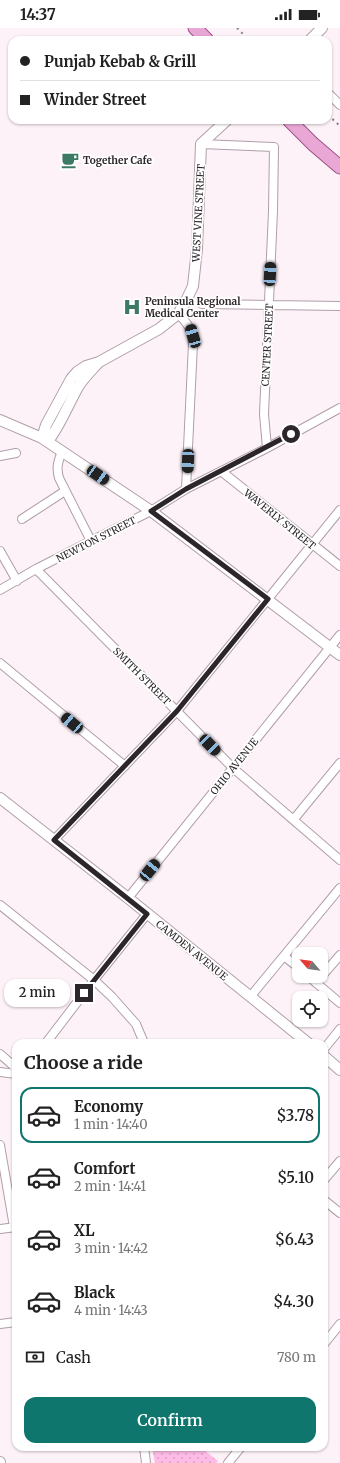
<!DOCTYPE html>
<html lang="en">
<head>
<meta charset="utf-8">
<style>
	:root { --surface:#fff; --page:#f6f6f6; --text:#222; --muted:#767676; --line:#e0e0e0; --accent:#0f766e }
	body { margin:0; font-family:Merriweather,serif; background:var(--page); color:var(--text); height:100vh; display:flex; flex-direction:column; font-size:15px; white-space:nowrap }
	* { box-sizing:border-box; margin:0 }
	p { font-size:13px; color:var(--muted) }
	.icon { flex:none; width:22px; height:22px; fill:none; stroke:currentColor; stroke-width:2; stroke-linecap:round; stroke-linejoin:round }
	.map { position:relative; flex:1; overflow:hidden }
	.details { position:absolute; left:12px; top:1011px; width:316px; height:412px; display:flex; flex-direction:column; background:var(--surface); border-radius:12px; box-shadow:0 1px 3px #0004 }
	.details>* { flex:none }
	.top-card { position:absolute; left:8px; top:8px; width:324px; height:88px; border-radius:12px; box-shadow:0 1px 3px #0004; display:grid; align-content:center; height:88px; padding:0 12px; background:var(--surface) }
	.needle { width:26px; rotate:298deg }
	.fabs { position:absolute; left:292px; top:919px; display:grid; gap:8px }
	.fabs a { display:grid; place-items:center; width:36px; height:36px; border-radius:8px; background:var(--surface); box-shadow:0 1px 3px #0004; font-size:20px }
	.end { position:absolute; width:18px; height:18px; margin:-9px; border:5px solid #2c2529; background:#fff; box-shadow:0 0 0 2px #fff }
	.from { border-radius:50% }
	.bubble { position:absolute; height:28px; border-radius:12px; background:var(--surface); box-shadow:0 1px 3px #0004; font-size:13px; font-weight:600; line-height:28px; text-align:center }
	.car { position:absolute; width:12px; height:24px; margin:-12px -6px; border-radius:5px; box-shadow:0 0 3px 1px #0007; background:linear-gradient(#222 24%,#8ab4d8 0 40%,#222 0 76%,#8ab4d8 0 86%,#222 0) }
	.top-card b { display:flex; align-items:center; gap:14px; height:38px; font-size:15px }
	.top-card b+b { border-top:1px solid var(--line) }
	.top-card i { width:10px; height:10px; background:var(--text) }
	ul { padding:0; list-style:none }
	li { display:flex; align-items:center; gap:12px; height:56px; margin:0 8px 6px; padding:0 4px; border:2px solid transparent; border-radius:12px }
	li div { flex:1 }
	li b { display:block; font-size:15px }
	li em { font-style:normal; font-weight:600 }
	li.on { border-color:var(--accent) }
	li>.icon { width:36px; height:36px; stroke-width:1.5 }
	h2 { padding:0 12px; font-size:18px; line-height:48px }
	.pay { display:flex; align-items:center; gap:10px; height:44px; padding:0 12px; font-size:15px }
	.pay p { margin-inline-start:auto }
	.action { display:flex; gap:8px; margin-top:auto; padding:8px 12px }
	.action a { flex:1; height:46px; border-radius:12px; background:var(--accent); color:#fff; font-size:16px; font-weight:600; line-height:46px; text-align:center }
	.status { display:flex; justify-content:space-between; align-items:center; height:28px; padding:0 20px; background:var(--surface); direction:ltr }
	.status svg { height:11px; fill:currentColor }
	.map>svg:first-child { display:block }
	.park { fill:url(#park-dots) }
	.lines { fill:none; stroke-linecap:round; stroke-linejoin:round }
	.minor-casing { stroke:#b09ea9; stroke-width:10 }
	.tertiary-casing { stroke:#b09ea9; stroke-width:12 }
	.primary-casing { stroke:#9c5385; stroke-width:15 }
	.minor { stroke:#fff; stroke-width:8 }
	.tertiary { stroke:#fff; stroke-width:10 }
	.primary { stroke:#e8a7d4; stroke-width:13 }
	.rail { stroke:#867d83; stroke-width:2; stroke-dasharray:2 4; stroke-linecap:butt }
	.route { stroke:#2c2529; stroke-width:5 }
	.labels { text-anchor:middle; stroke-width:3.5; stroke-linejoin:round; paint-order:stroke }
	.poi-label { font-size:10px; font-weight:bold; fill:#2c2529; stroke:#fff; text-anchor:start }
	.street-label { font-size:10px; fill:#2c2529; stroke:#fff }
</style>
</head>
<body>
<div class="status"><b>14:37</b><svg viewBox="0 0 49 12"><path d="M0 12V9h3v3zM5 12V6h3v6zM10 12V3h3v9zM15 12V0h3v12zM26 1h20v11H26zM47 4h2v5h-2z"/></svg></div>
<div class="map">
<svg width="340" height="1435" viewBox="0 0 340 1435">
	<defs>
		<pattern id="park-dots" width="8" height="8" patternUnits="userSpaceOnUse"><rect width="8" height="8" fill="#fcbce5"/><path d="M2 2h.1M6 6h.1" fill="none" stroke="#d8a1c4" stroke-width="1.8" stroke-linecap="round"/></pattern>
	</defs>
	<rect width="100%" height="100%" fill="#fef2f9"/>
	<!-- park -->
	<path class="park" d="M152,1419H200L218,1433L216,1435H155Z"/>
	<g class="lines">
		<!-- minor casing -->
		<g class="minor-casing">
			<path id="minor" d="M328,65L340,77
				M201,116L274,119L273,183L264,386L267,420
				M202,276L340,278
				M178,286C188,295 192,302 193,316L186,461
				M62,423C58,434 56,439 59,450L91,513
				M0,428L16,425
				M221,443L340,538
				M22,491L65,463
				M0,523L17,553
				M36,541L233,740L340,832
				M0,562L36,541L91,513L151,483L186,461L267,420L340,380
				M0,635L125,738
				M294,791L340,735
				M54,812L177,683L340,482
				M128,870L340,607
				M0,877L94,952L112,969L136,996L144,1015
				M284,928L299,940
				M308,948L340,975
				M316,955L340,927
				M250,969L340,860
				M46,1015L94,952L147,886
				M324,1021L340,1001
				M0,1026L16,1040
				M0,1044L16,1046
				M0,1117L14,1199
				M324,1152L340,1133
				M324,1172L340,1185
				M0,1201L16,1199
				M0,1296L16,1294
				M324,1316L340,1296
				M144,1419L146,1435
				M228,1435L241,1419"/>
		</g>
		<!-- tertiary casing -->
		<g class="tertiary-casing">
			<path id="tertiary" d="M310,12L322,0
				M0,392L42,410L151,483L340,627
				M42,410L46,397L71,351L77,344L86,338L99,334L159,301L178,286L185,275L193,258L197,221L201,116L227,92
				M42,410L51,409C62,393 69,375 78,359C84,349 92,342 99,334
				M0,770L128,870L308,1015
				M324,1028L340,1042
				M0,1434V1435"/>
		</g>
		<!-- primary casing -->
		<g class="primary-casing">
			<path id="primary" d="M195,0L207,12
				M289,92L313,116L340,139"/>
		</g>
		<!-- minor -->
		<use href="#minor" class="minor"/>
		<!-- tertiary -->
		<use href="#tertiary" class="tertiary"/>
		<!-- primary -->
		<use href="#primary" class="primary"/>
		<!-- rail -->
		<path class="rail" d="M237,0L249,12
			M328,87L340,98"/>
	</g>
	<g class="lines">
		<!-- route -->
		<path class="route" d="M84,965L147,886L54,812L177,683L268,571L151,483L186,461L291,406"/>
	</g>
	<!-- icons -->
	<defs>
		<g id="cafe-bare" transform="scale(1.38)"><path d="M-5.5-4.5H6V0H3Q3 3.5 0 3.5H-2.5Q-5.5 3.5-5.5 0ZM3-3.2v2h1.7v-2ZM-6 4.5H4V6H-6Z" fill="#3d7a66" stroke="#fff" stroke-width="2.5" paint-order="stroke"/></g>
		<g id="hospital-bare" transform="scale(1.38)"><path d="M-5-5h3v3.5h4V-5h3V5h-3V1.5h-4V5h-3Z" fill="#3d7a66" stroke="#fff" stroke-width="2.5" paint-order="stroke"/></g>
	</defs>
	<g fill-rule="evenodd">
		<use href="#cafe-bare" x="70" y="132"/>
		<use href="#hospital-bare" x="132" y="279"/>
	</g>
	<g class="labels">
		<!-- poi labels -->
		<g class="poi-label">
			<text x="83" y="136">Together Cafe</text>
			<text x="145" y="277">Peninsula Regional<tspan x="145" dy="12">Medical Center</tspan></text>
		</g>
		<!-- street labels -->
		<g class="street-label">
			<text transform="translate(198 185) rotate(-87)" y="4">WEST VINE STREET</text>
			<text transform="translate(267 317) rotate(-87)" y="4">CENTER STREET</text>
			<text transform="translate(280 491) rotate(39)" y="4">WAVERLY STREET</text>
			<text transform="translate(96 511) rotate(-27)" y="4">NEWTON STREET</text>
			<text transform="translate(142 648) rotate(45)" y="4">SMITH STREET</text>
			<text transform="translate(234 738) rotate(-51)" y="4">OHIO AVENUE</text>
			<text transform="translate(192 922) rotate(39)" y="4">CAMDEN AVENUE</text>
		</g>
	</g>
</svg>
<div class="fabs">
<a><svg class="needle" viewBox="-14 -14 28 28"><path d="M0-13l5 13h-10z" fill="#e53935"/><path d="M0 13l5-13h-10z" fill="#767676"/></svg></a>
<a><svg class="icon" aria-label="locate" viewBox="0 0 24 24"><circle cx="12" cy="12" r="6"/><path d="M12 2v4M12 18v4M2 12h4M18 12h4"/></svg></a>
</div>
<i class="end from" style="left:291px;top:406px"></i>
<i class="end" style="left:84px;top:965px"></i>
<div class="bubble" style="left:4px;top:951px;width:66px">2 min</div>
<i class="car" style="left:270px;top:246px;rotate:3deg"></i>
<i class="car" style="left:193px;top:308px;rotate:344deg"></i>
<i class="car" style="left:188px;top:433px;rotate:182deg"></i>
<i class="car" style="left:98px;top:447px;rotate:124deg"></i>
<i class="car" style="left:72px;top:695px;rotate:310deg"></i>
<i class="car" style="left:210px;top:717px;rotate:135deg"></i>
<i class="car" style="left:150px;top:842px;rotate:39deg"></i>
<div class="top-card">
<b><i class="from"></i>Punjab Kebab &amp; Grill</b>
<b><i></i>Winder Street</b>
</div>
<section class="details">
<h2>Choose a ride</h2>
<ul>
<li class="on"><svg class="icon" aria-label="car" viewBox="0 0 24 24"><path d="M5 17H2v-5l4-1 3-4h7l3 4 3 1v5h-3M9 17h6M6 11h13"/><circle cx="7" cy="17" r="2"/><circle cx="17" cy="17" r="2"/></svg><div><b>Economy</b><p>1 min · 14:40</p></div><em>$3.78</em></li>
<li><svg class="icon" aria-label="car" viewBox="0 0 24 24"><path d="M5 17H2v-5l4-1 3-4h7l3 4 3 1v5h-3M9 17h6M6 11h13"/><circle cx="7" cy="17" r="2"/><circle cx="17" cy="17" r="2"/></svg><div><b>Comfort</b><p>2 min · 14:41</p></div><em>$5.10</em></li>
<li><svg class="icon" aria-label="car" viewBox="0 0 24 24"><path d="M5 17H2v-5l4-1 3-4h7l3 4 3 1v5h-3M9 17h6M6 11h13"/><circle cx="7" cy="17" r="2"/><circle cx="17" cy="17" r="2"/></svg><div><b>XL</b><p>3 min · 14:42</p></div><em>$6.43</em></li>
<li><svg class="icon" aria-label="car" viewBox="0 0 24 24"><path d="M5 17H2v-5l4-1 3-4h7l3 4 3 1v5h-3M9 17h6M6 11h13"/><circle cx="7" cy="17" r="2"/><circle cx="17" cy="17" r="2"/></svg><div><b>Black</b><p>4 min · 14:43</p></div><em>$4.30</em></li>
</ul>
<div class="pay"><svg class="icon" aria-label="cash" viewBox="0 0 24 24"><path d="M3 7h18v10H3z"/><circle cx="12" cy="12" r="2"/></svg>Cash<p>780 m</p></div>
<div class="action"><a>Confirm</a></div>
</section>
</div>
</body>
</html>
